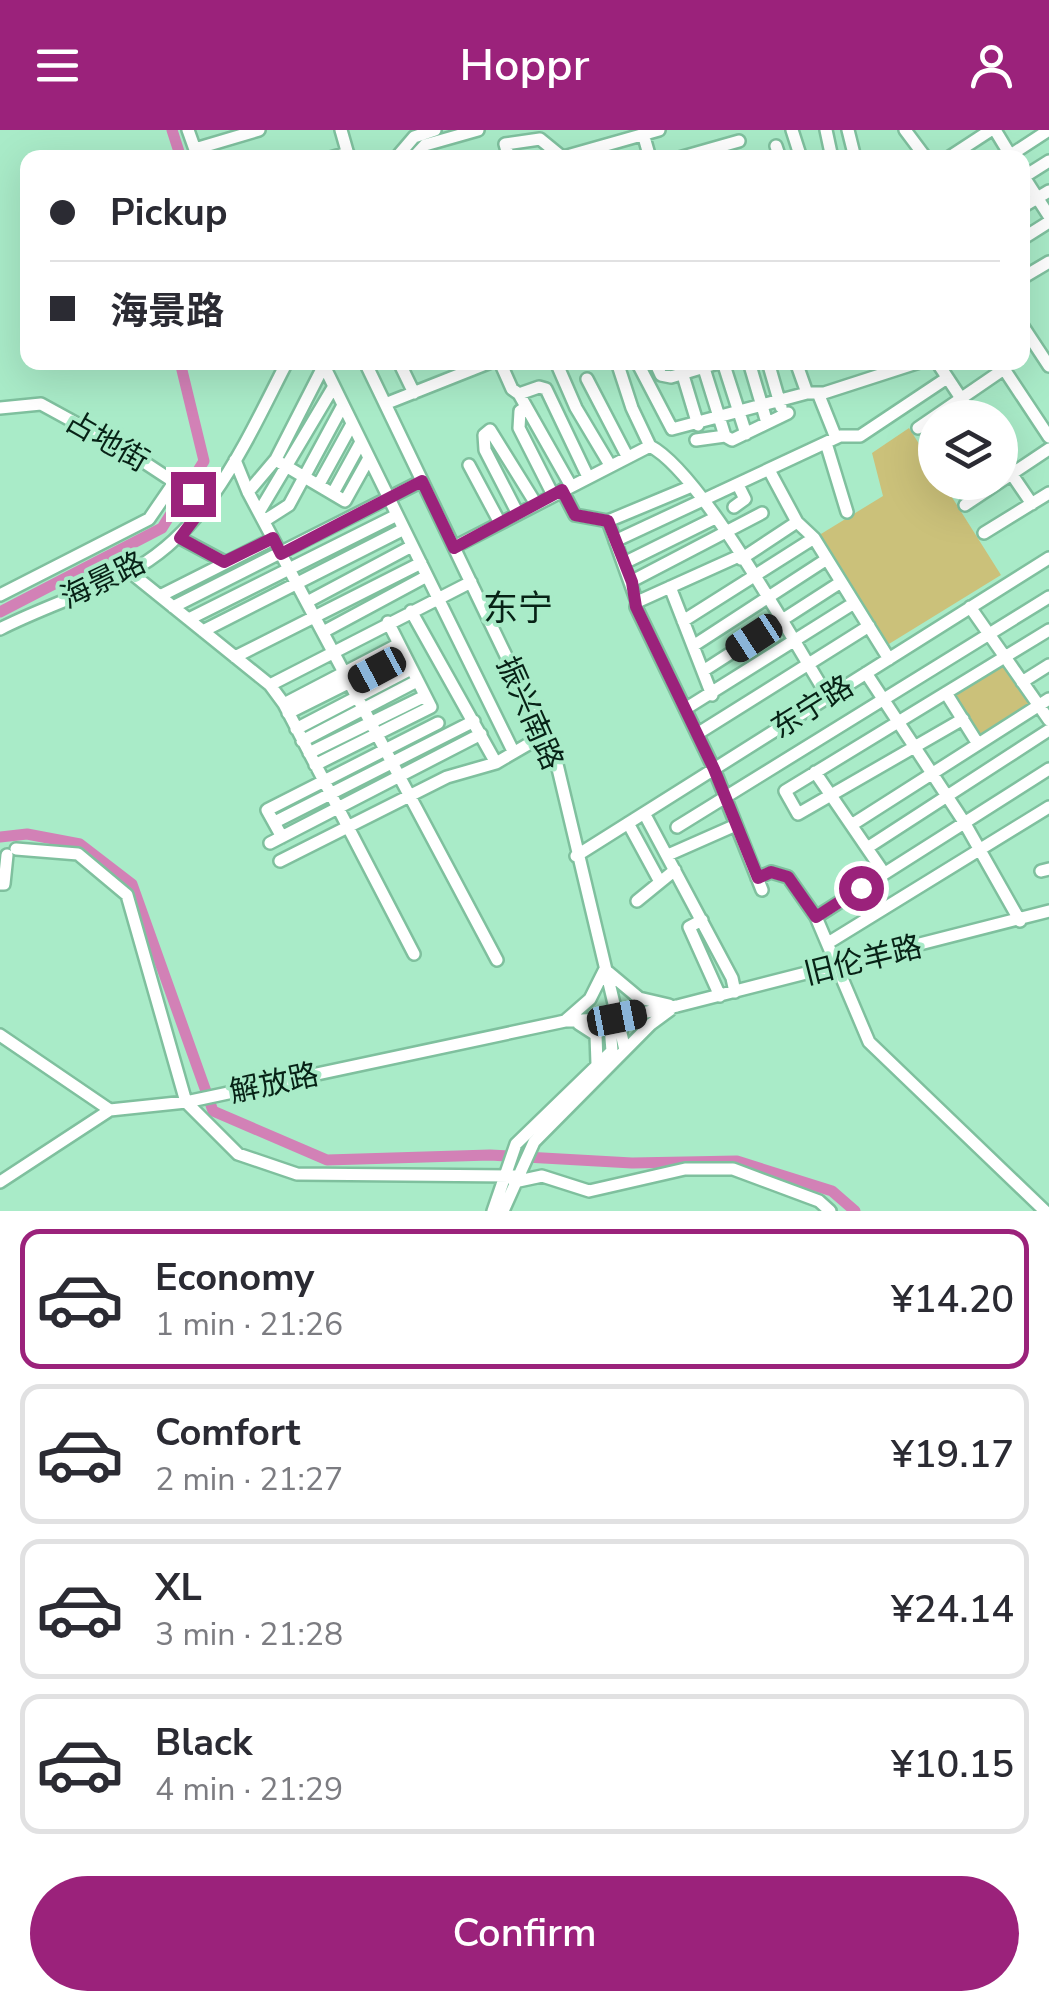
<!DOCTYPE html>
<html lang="en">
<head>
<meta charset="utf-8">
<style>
	:root { --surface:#fff; --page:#f7f7f7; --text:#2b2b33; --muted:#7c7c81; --line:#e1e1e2; --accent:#9b227b }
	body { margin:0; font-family:"Nunito Sans","Noto Sans SC",sans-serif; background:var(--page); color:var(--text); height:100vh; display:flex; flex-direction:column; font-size:38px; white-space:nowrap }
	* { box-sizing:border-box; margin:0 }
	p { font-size:32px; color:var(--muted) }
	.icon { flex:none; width:55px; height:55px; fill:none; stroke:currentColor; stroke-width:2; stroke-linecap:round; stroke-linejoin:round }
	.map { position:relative; height:1081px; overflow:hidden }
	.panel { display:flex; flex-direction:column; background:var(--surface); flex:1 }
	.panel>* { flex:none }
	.hud { position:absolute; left:20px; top:20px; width:1010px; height:220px; border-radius:20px; box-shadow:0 10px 40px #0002; display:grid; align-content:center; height:220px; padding:0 30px; background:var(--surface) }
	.buttons { position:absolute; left:918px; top:270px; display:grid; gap:20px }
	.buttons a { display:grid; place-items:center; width:100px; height:100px; border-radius:50%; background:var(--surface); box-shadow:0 10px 40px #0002; font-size:50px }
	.end { position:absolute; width:45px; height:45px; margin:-22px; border:12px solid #9b227b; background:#fff; box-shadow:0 0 0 5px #fff }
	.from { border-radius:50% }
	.car { position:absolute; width:30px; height:60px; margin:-30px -15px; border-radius:12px; box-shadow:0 0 8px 2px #0007; background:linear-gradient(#222 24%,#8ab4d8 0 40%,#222 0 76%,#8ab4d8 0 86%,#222 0) }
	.hud b { display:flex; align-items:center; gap:35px; height:95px; font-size:38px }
	.hud b+b { border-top:2px solid var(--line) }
	.hud i { width:25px; height:25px; background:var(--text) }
	ul { padding:18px 0 0; list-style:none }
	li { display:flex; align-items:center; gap:30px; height:140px; margin:0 20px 15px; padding:0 10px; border:5px solid var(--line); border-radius:20px }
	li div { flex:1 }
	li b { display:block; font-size:38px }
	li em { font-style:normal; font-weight:600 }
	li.selected { border-color:var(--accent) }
	li>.icon { width:90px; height:90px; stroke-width:1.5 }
	.button { display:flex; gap:20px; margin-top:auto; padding:20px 30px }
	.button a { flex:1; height:115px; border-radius:60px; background:var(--accent); color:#fff; font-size:40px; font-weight:600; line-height:115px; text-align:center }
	header { display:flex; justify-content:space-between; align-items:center; height:130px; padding:0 30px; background:var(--accent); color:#fff; font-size:45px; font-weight:600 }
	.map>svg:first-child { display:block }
	.green { fill:#cbc17a }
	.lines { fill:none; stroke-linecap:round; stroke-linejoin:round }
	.canal { stroke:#d281b6; stroke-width:11 }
	.minor-casing { stroke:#7fc09e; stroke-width:16 }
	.minor { stroke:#fff; stroke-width:11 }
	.route { stroke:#9b227b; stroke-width:12 }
	.labels { text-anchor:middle; stroke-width:8; stroke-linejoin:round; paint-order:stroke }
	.street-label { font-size:30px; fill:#072216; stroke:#a9ebc8 }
	.quarter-label { font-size:35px; fill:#072216; stroke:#a9ebc8 }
</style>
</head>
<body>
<header><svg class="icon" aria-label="menu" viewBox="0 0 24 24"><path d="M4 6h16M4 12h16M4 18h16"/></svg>Hoppr<svg class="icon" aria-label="person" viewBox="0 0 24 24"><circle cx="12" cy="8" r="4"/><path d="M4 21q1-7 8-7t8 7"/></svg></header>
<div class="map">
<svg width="1049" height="1081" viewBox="0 0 1049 1081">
	<rect width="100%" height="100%" fill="#a9ebc8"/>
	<!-- green -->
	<path class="green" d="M909,298L935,339V352L943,353L1001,445L884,517L816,407L883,366L872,323Z
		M1003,530L1032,575L980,609L951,565Z"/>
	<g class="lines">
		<!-- canal -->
		<path class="canal" d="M172,0L181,28
			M0,482L162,398L204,331L180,232
			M0,707L27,704L80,714L132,754L213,981L327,1030L490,1025L632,1033L737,1031L832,1061L855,1081"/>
		<!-- minor casing -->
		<g class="minor-casing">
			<path id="minor" d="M188,0L198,28
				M341,0L349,28
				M792,0L801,28
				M826,0L832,28
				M848,0L855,28
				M905,0L926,28
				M995,0L1012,28
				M644,7L650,28
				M776,16L780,28
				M195,19L259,0
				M330,28L348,23
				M396,28L414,7L435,0
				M413,28L425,15L478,0
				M509,28L505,14L540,9L562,27
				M560,28L659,0
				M679,28L739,11
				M948,28L991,0
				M1006,28L1049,0
				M1022,44L1049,86
				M1022,48L1049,31
				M1022,77L1049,61
				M1022,109L1049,92
				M1022,148L1049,132
				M1022,195L1049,236
				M365,232L556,630L625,920
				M399,232L414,263
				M500,232L512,259L519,264L539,257L546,259L588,347
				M556,232L576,278L610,335
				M617,232L632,278L650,316
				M637,232L672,299L807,263H824L920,232
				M655,232L661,245L671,247L721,232
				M679,232L698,295
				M702,232L725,306
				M723,232L746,304
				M749,232L767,293
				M768,232L781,277
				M796,232L807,263
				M937,232L974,288
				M1002,236L1049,307
				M587,249L627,326
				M818,263L836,308
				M519,264L571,356
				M385,274L491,232
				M526,277L520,281L519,298L553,365
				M0,278L41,274L127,321L206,373
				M918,298L1004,239
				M696,310L725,306L732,310L788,283
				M826,313L847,382
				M932,325L935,323
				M1000,327L1032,374
				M235,330L248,362L497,830
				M279,332L345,371L369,328
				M469,335L500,393
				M319,354L352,294
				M562,360L575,385L608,391L692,356
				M248,362L276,329L321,241L327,242L513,621
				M333,363L361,312
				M965,375L1049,319
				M734,377L745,369L738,355
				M259,382L334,256
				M518,384L485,320L484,305L490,300L536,374
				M264,391L289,375L343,275
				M608,391L637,472
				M797,392L814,408L889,529
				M984,403L1049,363
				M180,408L225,432
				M615,411L840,306H860L947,248
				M454,417L650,316C702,343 793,511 828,567
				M739,426L637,472L636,477L714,639L762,760
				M741,429L797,392L769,340
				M624,433L715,388
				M130,442L270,555L284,574L414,824
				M632,451L762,383
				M670,457L712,565
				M0,465L149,389L175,351
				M160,466L273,409
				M307,472L412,416
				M173,477L422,351
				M970,477L1049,590
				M411,481L496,633
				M189,489L397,385
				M683,491L814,408
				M0,499C41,478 86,464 127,443C208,403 247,309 287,232
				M203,501L404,399
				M323,502L427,446
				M693,516L827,429
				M235,527L421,433
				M703,541L841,452
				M866,543L964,692L1020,791
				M1022,552L1049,535
				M270,555L471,452
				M946,563L978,614
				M284,574L399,514
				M685,579L854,473
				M288,583L404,525
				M963,589L798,684L785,661L1049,500
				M296,599L411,539
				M697,604L869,496
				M302,611L417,551
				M309,623L425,566
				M315,635L431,577L388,492
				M815,642L884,743
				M644,683L732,848L735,862
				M275,692L474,591
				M628,693L660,752
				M853,694L1049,569
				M677,697L1049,467
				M282,707L267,680L438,593
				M270,713L481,604
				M867,718L1049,600
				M16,719L78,724L127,765L186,972L238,1024L297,1044L516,1046
				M668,725L736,695
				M576,726L1049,428
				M280,731L447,647L496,633L544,605
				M1041,741L1049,739
				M757,748L771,742L788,747L816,787
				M0,754H4L7,725
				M637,771L675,740
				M702,790L689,797L720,866
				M828,813L1049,677
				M608,842L639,868L669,875
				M566,890L590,869L605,839
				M579,894L596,905L597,934
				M0,905L110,980
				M0,1052L110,980L186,972L565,891L617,888L677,876L1049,781
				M514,1052L542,1046L589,1061L685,1039H733L819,1071L830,1081
				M493,1081L516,1014L612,921L609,883
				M503,1081L534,1012L651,894L670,880
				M1045,1081L869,912L816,787L1049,639"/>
		</g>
		<!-- minor -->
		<use href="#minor" class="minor"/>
	</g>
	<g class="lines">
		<!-- route -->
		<path class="route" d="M193,364L206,373L180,408L224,432L273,408L281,424L422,351L454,418L562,360L575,385L608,391L632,452L636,477L714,639L758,748L771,742L788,747L816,787L861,758"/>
	</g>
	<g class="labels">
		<!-- street labels -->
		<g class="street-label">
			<text transform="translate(107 311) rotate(30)" y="10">占地街</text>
			<text transform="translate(103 450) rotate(-26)" y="10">海景路</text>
			<text transform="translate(812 577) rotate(-32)" y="10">东宁路</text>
			<text transform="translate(530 583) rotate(66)" y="10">振兴南路</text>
			<text transform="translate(863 830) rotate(-14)" y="10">旧伦羊路</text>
			<text transform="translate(274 953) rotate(-12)" y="10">解放路</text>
		</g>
		<!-- quarter labels -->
		<g class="quarter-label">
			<text x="518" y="490">东宁</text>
		</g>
	</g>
</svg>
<div class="buttons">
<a><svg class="icon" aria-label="layers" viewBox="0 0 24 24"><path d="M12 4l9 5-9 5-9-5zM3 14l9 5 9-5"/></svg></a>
</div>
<i class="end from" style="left:861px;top:758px"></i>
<i class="end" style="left:193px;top:364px"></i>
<i class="car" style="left:754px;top:508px;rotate:237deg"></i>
<i class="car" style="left:377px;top:540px;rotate:242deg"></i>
<i class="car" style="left:617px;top:888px;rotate:79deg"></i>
<div class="hud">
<b><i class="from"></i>Pickup</b>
<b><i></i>海景路</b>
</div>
</div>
<section class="panel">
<ul>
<li class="selected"><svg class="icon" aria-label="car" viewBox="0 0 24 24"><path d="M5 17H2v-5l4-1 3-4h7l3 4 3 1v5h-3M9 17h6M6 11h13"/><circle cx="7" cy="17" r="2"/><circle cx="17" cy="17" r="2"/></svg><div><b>Economy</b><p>1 min · 21:26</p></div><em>¥14.20</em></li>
<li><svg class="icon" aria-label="car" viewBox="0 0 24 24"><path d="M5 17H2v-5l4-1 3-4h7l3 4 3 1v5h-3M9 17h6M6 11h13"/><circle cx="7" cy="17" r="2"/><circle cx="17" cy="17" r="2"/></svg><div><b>Comfort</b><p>2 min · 21:27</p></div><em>¥19.17</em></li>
<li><svg class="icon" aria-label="car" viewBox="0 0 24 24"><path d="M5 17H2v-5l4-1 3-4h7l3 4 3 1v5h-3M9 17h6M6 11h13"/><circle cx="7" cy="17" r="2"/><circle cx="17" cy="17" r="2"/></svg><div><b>XL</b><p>3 min · 21:28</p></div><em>¥24.14</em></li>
<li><svg class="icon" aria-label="car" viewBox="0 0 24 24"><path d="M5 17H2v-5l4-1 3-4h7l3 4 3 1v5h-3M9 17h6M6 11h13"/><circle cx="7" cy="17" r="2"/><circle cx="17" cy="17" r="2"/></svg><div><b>Black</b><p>4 min · 21:29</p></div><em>¥10.15</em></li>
</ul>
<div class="button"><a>Confirm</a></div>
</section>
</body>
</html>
